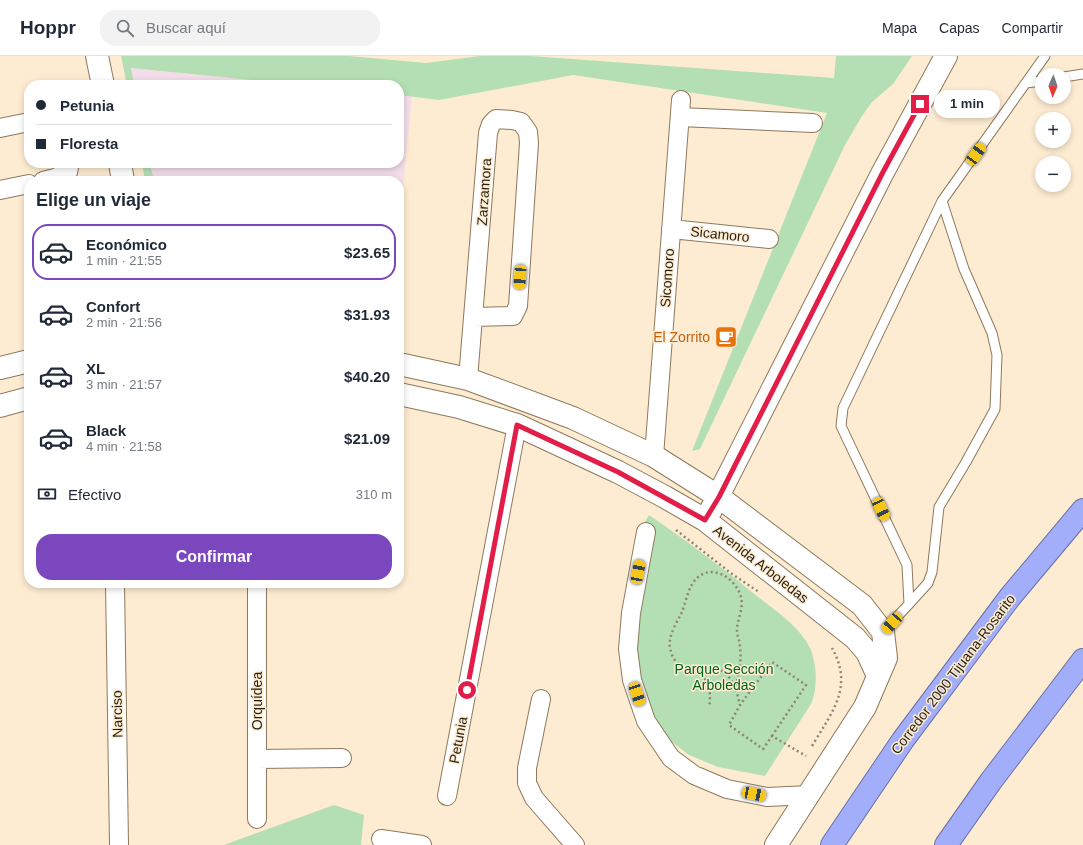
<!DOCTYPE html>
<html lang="es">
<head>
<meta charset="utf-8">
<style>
	:root { --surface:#fff; --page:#f2f2f3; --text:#1f2937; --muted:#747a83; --line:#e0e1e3; --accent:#7a47be }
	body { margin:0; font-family:Helvetica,sans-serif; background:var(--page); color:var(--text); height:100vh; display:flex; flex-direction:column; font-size:15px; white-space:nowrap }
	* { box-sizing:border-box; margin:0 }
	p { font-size:13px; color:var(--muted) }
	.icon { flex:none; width:22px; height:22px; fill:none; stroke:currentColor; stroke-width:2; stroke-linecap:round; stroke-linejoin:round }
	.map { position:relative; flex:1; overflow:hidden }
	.panel { position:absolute; left:24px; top:120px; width:380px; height:412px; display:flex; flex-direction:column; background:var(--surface); border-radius:16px; box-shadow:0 2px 6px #0003 }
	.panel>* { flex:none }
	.hud { position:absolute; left:24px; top:24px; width:380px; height:88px; border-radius:16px; box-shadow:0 2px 6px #0003; display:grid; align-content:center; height:88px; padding:0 12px; background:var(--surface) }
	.needle { width:26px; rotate:182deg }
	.controls { position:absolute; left:1035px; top:12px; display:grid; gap:8px }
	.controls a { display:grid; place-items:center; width:36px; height:36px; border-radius:50%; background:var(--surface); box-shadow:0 2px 6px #0003; font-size:20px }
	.end { position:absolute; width:18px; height:18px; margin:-9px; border:5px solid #e11d48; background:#fff; box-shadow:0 0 0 2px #fff }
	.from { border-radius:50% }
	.bubble { position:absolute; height:28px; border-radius:14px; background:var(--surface); box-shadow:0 2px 6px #0003; font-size:13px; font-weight:800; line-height:28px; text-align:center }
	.car { position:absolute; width:12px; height:24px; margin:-12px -6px; border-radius:5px; box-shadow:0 0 3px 1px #0007; background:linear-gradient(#f5c518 24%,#345 0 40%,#f5c518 0 76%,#345 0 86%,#f5c518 0) }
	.hud b { display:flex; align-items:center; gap:14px; height:38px; font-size:15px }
	.hud b+b { border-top:1px solid var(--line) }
	.hud i { width:10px; height:10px; background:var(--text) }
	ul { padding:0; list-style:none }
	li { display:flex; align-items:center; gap:12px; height:56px; margin:0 8px 6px; padding:0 4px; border:2px solid transparent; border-radius:16px }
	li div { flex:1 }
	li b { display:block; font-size:15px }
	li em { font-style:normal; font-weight:800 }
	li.selected { border-color:var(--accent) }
	li>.icon { width:36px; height:36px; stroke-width:1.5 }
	h2 { padding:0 12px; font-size:18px; line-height:48px }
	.pay { display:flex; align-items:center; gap:10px; height:44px; padding:0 12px; font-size:15px }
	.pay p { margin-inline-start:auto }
	.button { display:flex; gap:8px; margin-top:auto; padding:8px 12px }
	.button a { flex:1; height:46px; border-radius:16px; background:var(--accent); color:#fff; font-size:16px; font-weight:800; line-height:46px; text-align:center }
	header { display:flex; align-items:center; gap:24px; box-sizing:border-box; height:56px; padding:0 20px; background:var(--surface); border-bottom:1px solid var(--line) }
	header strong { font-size:19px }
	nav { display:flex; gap:22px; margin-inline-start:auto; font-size:14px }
	.search { width:280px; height:36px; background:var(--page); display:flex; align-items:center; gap:10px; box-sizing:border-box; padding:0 14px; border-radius:16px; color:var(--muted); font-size:15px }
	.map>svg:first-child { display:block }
	.education { fill:#f3ddeb }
	.green { fill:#b4dfb5 }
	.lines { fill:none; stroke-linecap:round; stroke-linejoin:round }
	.service-casing { stroke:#8d795c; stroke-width:11 }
	.minor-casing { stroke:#8d795c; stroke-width:20 }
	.tertiary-casing { stroke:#8d795c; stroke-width:24 }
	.trunk-casing { stroke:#686fa8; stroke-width:24 }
	.path { stroke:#918471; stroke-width:2.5; stroke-dasharray:2 3; stroke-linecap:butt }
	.service { stroke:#fff; stroke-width:9 }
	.minor { stroke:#fff; stroke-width:18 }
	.tertiary { stroke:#fff; stroke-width:22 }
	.trunk { stroke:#a2aefa; stroke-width:22 }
	.route { stroke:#e11d48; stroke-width:5 }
	.labels { text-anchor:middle; stroke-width:3; stroke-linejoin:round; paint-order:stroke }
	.street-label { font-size:14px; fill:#261e12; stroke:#fdecd2 }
	.food-label { font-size:14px; fill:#c56008; stroke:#fdecd2; text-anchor:end }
	.park-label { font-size:14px; fill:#00641a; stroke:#fdecd2 }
</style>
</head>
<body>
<header>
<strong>Hoppr</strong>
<div class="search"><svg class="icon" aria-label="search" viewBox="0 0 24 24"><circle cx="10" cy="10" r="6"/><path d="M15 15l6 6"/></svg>Buscar aquí</div>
<nav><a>Mapa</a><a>Capas</a><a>Compartir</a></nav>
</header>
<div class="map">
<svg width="1083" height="789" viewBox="0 0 1083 789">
	<rect width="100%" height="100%" fill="#fdecd2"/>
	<!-- education -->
	<path class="education" d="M131,12L302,29H134Z
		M399,39L412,40L399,170V125H154L150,107H399Z"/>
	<!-- green -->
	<path class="green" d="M121,0H349L426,7L480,0H531L834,22L836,0H912L893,28L872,46L862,60L845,89L700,393L692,395L827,57L573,19L439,44L399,39V29H302L131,12L134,29H127Z
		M142,107H150L154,125H145Z
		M649,459C687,485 723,512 758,541C777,556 799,570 810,592C817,608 818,632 811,648L765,720L718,711L689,699L667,682L631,635L639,475Z
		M334,749L364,759L361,789H224Z"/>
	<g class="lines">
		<!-- service casing -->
		<g class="service-casing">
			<path id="service" d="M1064,21L1083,18
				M1026,27L1042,25
				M909,548L928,527L932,516L939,451L966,406L995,353L997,299L992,277L964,213L942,145
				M883,576L909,548L907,509L841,370L843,352L942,145L1045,0"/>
		</g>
		<!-- minor casing -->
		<g class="minor-casing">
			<path id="minor" d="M680,61L813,67
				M0,72L29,66
				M43,125L55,122L68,116L70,107
				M0,134L29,128
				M671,173L769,183
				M468,323L488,77L491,68L496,63L512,64L521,66L528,76L529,87L518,250L513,260L474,261
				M654,400L681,44
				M646,476L631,557L628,593L632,624L646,665L671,702L694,719L727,733L767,741L810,739
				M115,527L119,789
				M257,527V763
				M541,643L527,712V727L534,742L575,789
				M257,703L342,702
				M447,740L517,369
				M381,783L422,789"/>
		</g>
		<!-- tertiary casing -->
		<g class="tertiary-casing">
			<path id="tertiary" d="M97,0L103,29
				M120,107L123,125
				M399,308L468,323L573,362L654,400L719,441L862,549L883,576L886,602L865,651L776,789
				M0,312L29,305
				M399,338L459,351L517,369L618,416L665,441L705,464L855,582L867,596L878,620
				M0,350L29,342
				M711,454L883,116L946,0"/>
		</g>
		<!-- trunk casing -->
		<g class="trunk-casing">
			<path id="trunk" d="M832,789L903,684L1010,541L1083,454
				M946,789L991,725L1083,604"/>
		</g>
		<!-- path -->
		<path class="path" d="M676,474L732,518L759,536
			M699,614C708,627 712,634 709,651
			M736,630C738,618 742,605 740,591C740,585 737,580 737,574C737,563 744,553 741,541C736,523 713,507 697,522C688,530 686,547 681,558C676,568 668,580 670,592C677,626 710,604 725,617C735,626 737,637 740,649
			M772,680L806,629L772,606L740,649L729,669L763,693L772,680L806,700
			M812,690C832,656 854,631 832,592"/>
		<!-- service -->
		<use href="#service" class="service"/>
		<!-- minor -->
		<use href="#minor" class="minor"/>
		<!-- tertiary -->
		<use href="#tertiary" class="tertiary"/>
		<!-- trunk -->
		<use href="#trunk" class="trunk"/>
	</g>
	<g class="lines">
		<!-- route -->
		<path class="route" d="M467,634L517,369L618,416L705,464L719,441L883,116L920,48"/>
	</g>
	<!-- icons -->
	<defs>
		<g id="cafe-square" transform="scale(1.15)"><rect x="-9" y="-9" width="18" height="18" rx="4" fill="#e8710a" stroke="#fdecd2"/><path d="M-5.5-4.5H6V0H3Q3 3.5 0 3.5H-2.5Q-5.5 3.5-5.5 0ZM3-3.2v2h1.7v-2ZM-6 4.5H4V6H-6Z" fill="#fff"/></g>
	</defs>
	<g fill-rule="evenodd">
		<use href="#cafe-square" x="726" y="281"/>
	</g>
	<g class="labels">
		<!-- street labels -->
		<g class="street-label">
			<text transform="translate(484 136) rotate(-86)" y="5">Zarzamora</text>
			<text transform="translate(720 178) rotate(6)" y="5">Sicamoro</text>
			<text transform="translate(667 222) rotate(-86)" y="5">Sicomoro</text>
			<text transform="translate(761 508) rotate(38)" y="5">Avenida Arboledas</text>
			<text transform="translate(953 618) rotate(-53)" y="5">Corredor 2000 Tijuana-Rosarito</text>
			<text transform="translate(257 645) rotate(-90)" y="5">Orquídea</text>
			<text transform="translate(117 658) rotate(-91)" y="5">Narciso</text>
			<text transform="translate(458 684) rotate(-79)" y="5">Petunia</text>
		</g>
		<!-- food labels -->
		<g class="food-label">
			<text x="710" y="286">El Zorrito</text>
		</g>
		<!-- park labels -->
		<g class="park-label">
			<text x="724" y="618">Parque Sección<tspan x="724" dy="16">Arboledas</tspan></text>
		</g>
	</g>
</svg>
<div class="controls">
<a><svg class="needle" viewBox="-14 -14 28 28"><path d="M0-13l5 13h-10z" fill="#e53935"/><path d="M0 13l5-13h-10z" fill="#747a83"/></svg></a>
<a>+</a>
<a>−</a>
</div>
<i class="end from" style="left:467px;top:634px"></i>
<i class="end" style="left:920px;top:48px"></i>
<div class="bubble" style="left:934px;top:34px;width:66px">1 min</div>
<i class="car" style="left:976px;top:98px;rotate:36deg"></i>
<i class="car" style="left:520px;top:221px;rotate:184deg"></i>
<i class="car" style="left:881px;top:453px;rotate:155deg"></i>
<i class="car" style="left:638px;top:516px;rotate:11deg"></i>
<i class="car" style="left:892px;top:567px;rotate:222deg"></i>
<i class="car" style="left:637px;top:638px;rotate:161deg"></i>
<i class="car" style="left:754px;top:738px;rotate:101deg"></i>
<div class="hud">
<b><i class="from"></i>Petunia</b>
<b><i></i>Floresta</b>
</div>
<section class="panel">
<h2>Elige un viaje</h2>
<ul>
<li class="selected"><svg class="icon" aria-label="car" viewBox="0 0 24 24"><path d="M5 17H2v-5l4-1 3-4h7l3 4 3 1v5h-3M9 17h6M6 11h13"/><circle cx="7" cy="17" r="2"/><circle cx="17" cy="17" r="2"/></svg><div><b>Económico</b><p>1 min · 21:55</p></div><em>$23.65</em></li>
<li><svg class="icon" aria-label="car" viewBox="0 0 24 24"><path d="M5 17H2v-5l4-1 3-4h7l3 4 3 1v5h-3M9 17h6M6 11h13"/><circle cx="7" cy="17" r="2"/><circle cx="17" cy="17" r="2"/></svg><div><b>Confort</b><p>2 min · 21:56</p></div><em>$31.93</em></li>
<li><svg class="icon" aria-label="car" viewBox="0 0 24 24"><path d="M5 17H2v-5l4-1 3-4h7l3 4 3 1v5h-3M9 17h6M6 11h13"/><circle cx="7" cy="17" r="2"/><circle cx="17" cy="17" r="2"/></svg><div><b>XL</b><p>3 min · 21:57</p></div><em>$40.20</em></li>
<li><svg class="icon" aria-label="car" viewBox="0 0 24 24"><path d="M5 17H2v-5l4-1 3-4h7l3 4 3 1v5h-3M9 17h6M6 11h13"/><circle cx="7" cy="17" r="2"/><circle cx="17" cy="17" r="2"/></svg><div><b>Black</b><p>4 min · 21:58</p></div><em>$21.09</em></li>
</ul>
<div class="pay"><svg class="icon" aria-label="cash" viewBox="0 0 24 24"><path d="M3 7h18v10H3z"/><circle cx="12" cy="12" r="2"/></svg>Efectivo<p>310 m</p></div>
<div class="button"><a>Confirmar</a></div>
</section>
</div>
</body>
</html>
